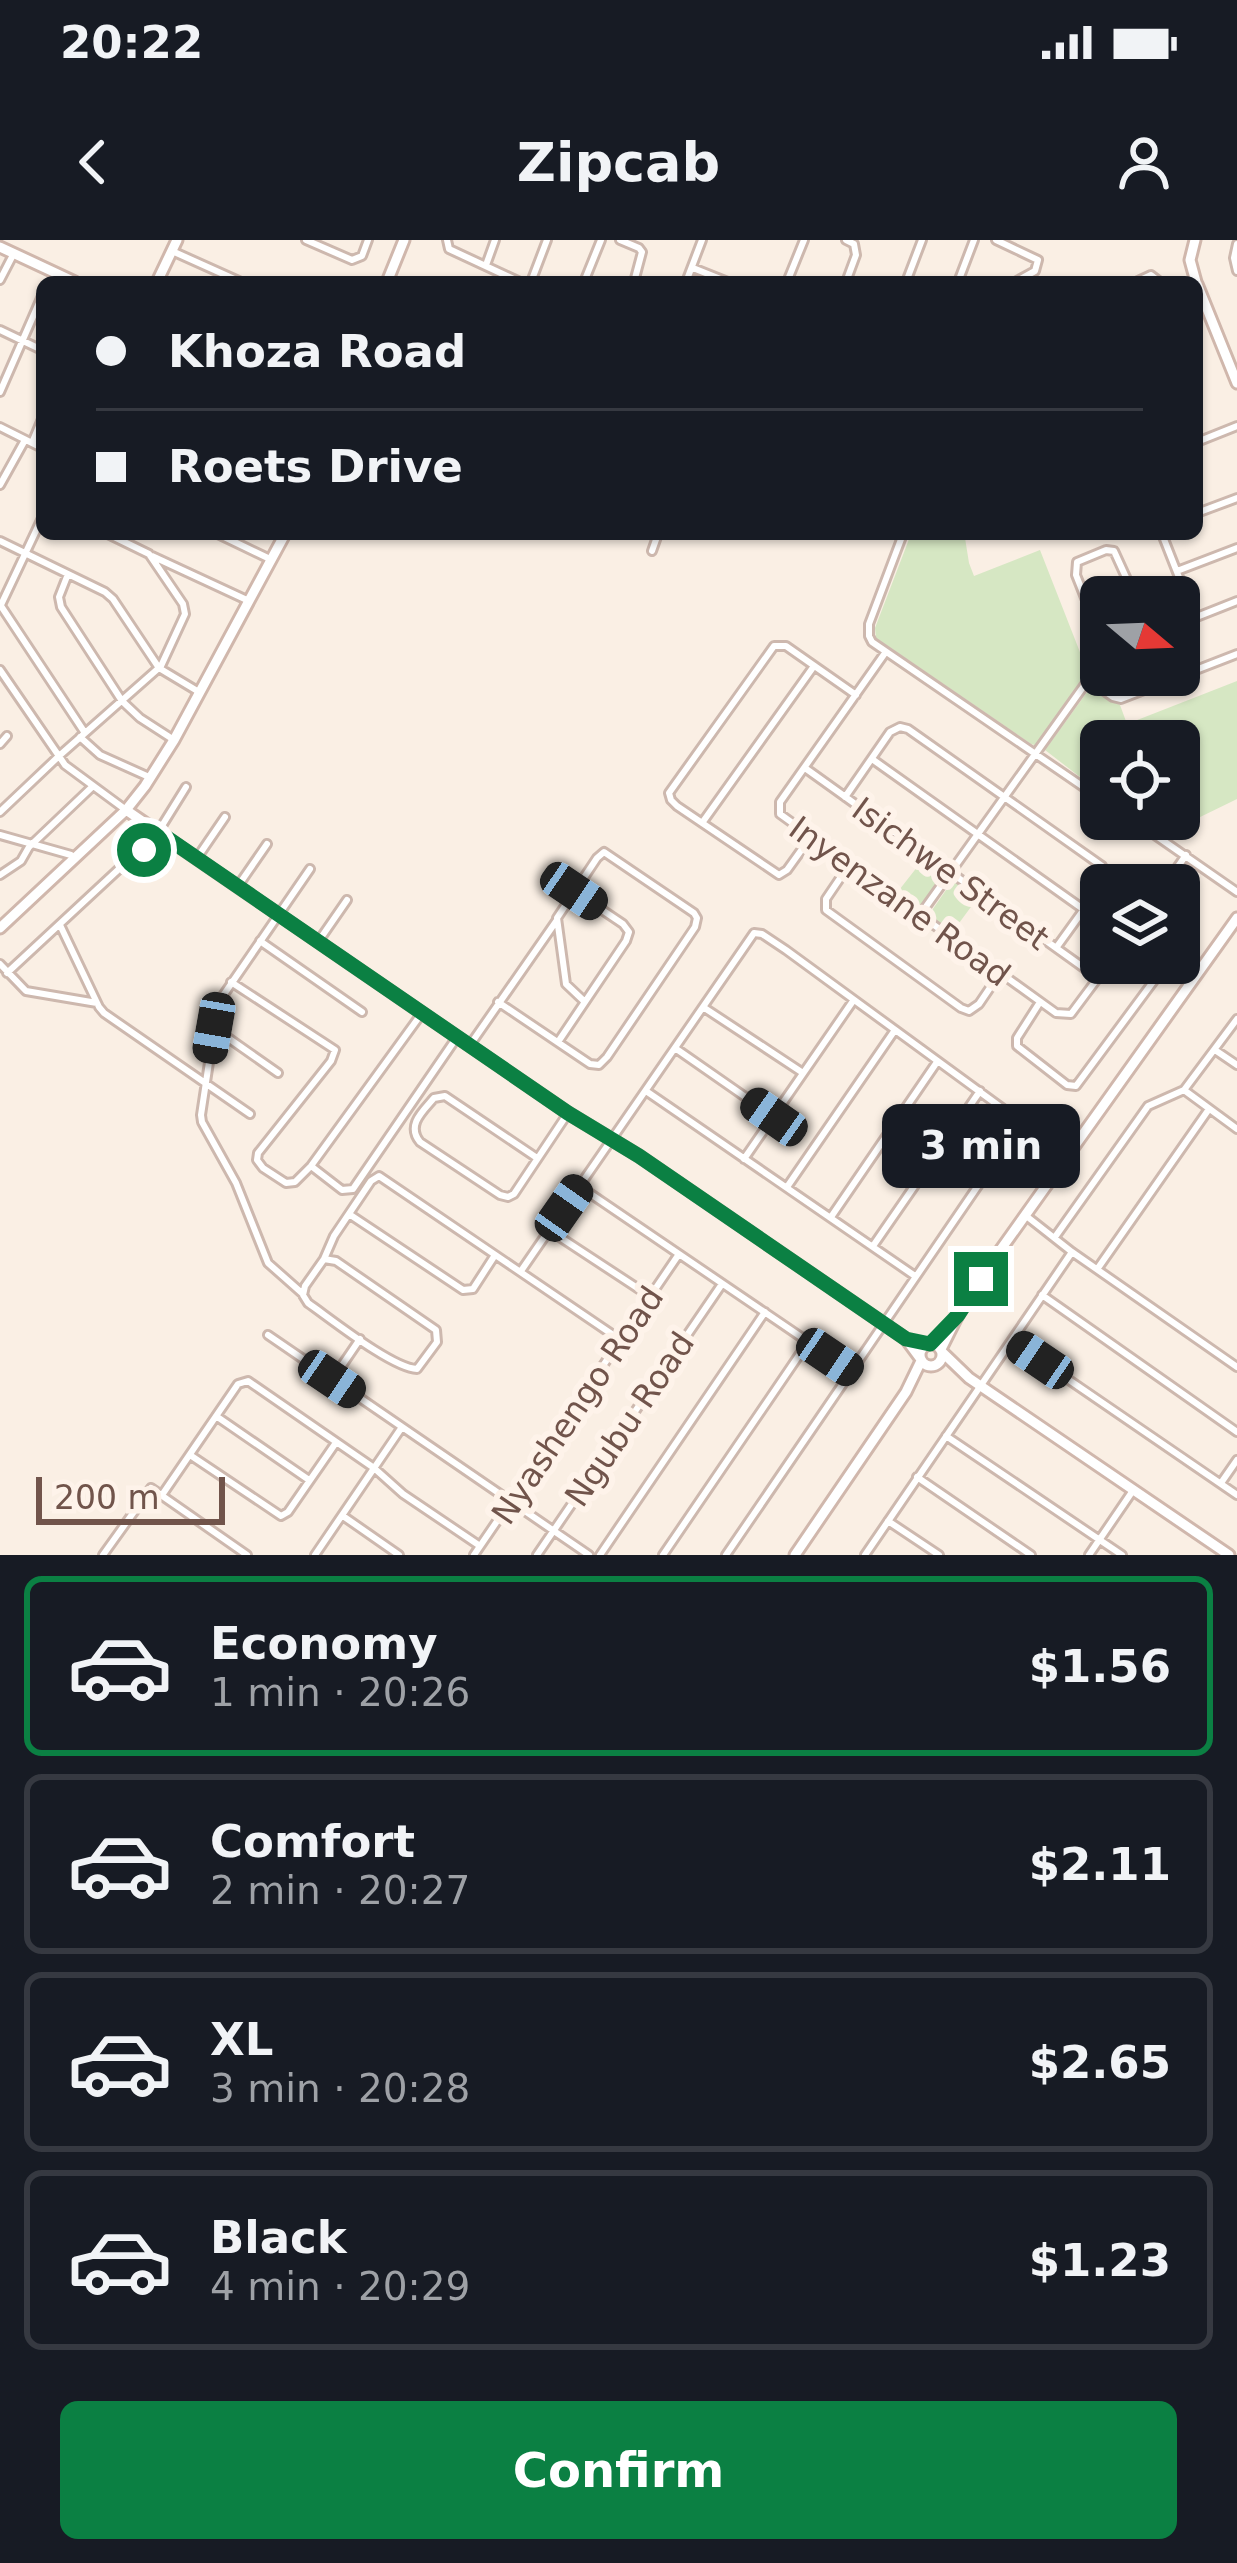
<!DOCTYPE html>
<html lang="en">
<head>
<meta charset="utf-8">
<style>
	:root { --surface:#171b24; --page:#20242c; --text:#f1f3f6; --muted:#9ea1a6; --line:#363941; --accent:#0b8043 }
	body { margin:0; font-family:"DejaVu Sans",sans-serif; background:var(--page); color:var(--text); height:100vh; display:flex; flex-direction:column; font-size:45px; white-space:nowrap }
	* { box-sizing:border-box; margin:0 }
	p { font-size:39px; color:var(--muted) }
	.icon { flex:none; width:66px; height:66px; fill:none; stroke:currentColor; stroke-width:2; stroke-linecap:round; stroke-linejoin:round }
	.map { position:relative; height:1315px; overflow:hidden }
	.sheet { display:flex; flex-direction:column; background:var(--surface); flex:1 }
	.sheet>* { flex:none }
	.banner { position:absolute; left:36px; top:36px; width:1167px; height:264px; border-radius:18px; box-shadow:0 3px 9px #0004; display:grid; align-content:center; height:264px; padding:0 60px; background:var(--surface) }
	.needle { width:78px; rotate:109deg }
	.tools { position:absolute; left:1080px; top:336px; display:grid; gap:24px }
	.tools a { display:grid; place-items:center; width:120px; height:120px; border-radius:18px; background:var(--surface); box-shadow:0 3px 9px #0004; font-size:60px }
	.scale { position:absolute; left:36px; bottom:30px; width:189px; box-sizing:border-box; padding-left:12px; border:6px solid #71544b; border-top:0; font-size:33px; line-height:42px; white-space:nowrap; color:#71544b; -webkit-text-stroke:9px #fef3ea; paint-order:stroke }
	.end { position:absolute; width:54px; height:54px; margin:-27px; border:15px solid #0b8043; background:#fff; box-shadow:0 0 0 6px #fff }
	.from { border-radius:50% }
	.bubble { position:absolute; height:84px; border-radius:18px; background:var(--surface); box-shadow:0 3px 9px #0004; font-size:39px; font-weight:800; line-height:84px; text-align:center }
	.car { position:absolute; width:36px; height:72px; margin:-36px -18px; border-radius:15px; box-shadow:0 0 9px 3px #0007; background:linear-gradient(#222 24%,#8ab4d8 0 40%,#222 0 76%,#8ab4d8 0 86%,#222 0) }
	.banner b { display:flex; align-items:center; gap:42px; height:114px; font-size:45px }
	.banner b+b { border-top:3px solid var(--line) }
	.banner i { width:30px; height:30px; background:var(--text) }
	ul { padding:21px 0 0; list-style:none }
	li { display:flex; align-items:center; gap:36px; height:180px; margin:0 24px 18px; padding:0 36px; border:6px solid var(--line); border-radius:18px }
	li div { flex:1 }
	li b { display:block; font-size:45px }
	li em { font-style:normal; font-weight:800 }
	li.on { border-color:var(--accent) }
	li>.icon { width:108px; height:108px; stroke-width:1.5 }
	.button { display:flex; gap:24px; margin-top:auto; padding:24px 60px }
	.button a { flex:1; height:138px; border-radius:18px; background:var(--accent); color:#fff; font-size:48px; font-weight:800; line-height:138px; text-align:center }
	.status { display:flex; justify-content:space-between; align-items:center; height:84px; padding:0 60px; background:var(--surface); direction:ltr }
	.status svg { height:33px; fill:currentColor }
	header { display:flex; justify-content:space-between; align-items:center; height:156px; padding:0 60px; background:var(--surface); font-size:54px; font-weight:800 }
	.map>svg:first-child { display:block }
	.green { fill:#d6e7c3 }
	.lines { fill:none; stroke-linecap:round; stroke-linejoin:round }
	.street-casing { stroke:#cdb8ae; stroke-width:12 }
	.secondary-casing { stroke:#d0b7ac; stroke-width:15 }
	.street { stroke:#fff; stroke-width:6 }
	.secondary { stroke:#fff; stroke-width:9 }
	.route { stroke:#0b8043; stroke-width:15 }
	.labels { text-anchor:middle; stroke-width:12; stroke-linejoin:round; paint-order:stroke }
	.street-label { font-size:33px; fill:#71544b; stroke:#fef3ea }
</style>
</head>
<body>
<div class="status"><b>20:22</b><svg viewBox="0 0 49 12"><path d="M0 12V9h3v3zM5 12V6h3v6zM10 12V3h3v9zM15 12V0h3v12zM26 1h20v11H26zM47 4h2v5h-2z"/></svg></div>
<header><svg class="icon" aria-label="back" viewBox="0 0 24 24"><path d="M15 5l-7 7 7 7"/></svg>Zipcab<svg class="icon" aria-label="person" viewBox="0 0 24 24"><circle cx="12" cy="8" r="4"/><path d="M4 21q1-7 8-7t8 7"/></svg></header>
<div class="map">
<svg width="1237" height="1315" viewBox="0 0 1237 1315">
	<rect width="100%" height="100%" fill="#faefe4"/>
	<!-- green -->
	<path class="green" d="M911,294H946L965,298L969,323L974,336L1040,310L1085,425L1093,431L1038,506L1031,504L876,398L875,388Z
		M1237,441V559L1192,581L1179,571V501H1101V518L1096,515L1080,537L1045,510L1090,448H1094L1120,465L1127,484Z
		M925,617L948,634L920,670L896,654Z
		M953,640L979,656L951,694L928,676Z"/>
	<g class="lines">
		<!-- street casing -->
		<g class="street-casing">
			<path id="street" d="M306,0L352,20L362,16L368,0
				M447,0L449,9L520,42
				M620,0L639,8L642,12L634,42
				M996,0L1038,20L1035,31L1015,42
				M1237,4L1234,18L1237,31
				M172,11L241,42
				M486,25L495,0
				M693,28L728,42
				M0,40L14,13
				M531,42L547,0
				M584,42L601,0
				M686,42L702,0
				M787,42L804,0
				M846,42L856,15L854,4L846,0
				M906,42L922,0
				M958,42L974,0
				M1136,42L1151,35L1160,42
				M0,90L42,110
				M0,152L42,56
				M0,187L42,208
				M1197,202L1237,186
				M32,203L42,179
				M0,245L25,200
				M1197,273L1237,258
				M218,294L272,320
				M903,294L869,384V396L872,402L1101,559
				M1162,294L1195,378
				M0,301L105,352L113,359L159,428L199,452
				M652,311L658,294
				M152,316L249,361
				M1177,331L1237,308
				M68,334L59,357L61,367L122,461L140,478L174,500
				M1,366L85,493
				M0,367L42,278
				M1179,384L1237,361
				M1101,398L1076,335L1077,322L1106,310L1114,311L1135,357
				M885,413L780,562V574L1056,773L1071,774L1109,723
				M0,430L65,525L126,570
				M1089,440L1113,457L1121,459L1237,414
				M80,497L100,515L149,537
				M0,504L7,496
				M872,519L1083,669
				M805,528L1098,738
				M845,557L890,492L900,487L908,489L1102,626L1106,633L1100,647L1056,708
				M0,572L59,516L161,426L185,374L183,364L149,314L108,294
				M1132,579L1237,652
				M702,583L814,426
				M0,595L71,615
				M810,598L787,630L779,635L677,566L671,560L669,553L774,406H786L856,455
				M197,618L225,577
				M849,625L826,659V670L961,768L969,771L979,764L1000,733
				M0,635L21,621L29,607L92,547
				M1165,645L1186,615
				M238,646L267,604
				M1179,674L1188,680L1190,686L1179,706
				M920,675L1101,422
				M60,685L99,767L104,773L250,874
				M260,701L362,772
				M318,702L347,660
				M0,724L26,751L97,763
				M7,733L134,615L150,605L186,547
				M231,742L335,810L331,821L258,913L257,920L263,928L286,943L295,942L311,926L422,773
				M498,762L590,824L599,825L607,817L695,687L697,678L694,673L604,612L597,618L557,678L566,744L585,762
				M1040,762L1017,798V806L1067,845L1076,846L1167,723
				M703,767L803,833
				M214,788L278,833
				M558,802L626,701L629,692L623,684L574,651
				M470,805L557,680
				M675,808L774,877
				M1215,810L1237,825
				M1184,850L1237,889
				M646,851L915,1036
				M537,918L445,856L434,858C423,871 406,885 420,902L500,955L508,957L514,954L568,873
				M744,919L853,761
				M311,926L342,950L353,949L457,797
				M579,946L851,1131
				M787,947L895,790
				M349,974L463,1050L473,1049L495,1015
				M1025,975L1072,1012L1237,1127
				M831,977L937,822
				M549,990L651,1057
				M1055,997L1148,866L1184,850L1237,779
				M873,1006L980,851
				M324,1019L336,1021L436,1090L437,1102L417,1129C392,1128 331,1079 308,1063L303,1055L305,1046L324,1019L334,996L371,941L379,936L622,1101
				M1098,1028L1209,869
				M521,1031L754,693L762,694L786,710L1017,879L1016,890L726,1315
				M303,1054L268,1023L236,943L202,882L201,875L218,763L310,629
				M1042,1055L1237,1192
				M268,1095L589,1315
				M1012,1101L1237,1255
				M332,1140L360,1099
				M216,1176L309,1240
				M946,1196L1122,1315
				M190,1215L281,1276L288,1272L335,1204
				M917,1237L1031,1315
				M1221,1243L1237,1220
				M162,1255L238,1144L248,1141L374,1228L403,1254L480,1306
				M343,1276L399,1315
				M888,1281L939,1315
				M103,1315L151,1248L247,1315
				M315,1315L402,1187
				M474,1315L679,1014
				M537,1315L722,1044
				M600,1315L765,1072
				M663,1315L808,1102
				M865,1315L1072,1012
				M1089,1315L1134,1249"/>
		</g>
		<!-- secondary casing -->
		<g class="secondary-casing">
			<path id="secondary" d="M1195,0L1190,20L1196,42
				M0,7L75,42
				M157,42L177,0
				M387,42L404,0
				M1197,44L1237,143
				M126,570L568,873L639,916L906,1099L920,1118
				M0,688L126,570L145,546L174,500L285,294
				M920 1115a11 11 0 1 1 22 0a11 11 0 1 1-22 0Z
				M941,1109L958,1075L994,1019L1237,678
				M942,1112L969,1138L1229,1315
				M795,1315L906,1152L921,1121"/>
		</g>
		<!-- street -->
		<use href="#street" class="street"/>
		<!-- secondary -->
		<use href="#secondary" class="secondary"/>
	</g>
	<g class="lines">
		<!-- route -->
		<path class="route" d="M144,610L157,591L568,873L639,916L906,1099L930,1104L958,1075L981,1039"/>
	</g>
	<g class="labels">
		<!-- street labels -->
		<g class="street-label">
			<text transform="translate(951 633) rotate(36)" y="12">Isichwe Street</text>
			<text transform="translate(900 661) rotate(36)" y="12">Inyenzane Road</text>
			<text transform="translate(577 1165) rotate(-56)" y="12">Nyashengo Road</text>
			<text transform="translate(629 1179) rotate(-56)" y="12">Ngubu Road</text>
		</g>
	</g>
</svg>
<div class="tools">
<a><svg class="needle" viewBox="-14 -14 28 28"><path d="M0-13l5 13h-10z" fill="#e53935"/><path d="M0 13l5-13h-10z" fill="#9ea1a6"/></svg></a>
<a><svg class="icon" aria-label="locate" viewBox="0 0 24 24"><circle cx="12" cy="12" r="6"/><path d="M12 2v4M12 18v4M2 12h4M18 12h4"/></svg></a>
<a><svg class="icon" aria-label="layers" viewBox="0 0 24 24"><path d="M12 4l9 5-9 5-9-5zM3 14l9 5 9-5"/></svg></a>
</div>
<div class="scale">200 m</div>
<i class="end from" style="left:144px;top:610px"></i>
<i class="end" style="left:981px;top:1039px"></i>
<div class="bubble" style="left:882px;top:864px;width:198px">3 min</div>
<i class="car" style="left:574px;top:651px;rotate:124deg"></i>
<i class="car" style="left:214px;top:788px;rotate:190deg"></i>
<i class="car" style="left:774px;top:877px;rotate:305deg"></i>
<i class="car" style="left:564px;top:968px;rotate:35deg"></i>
<i class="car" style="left:830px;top:1117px;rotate:124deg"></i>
<i class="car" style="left:1040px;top:1120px;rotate:304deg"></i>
<i class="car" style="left:332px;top:1139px;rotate:124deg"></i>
<div class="banner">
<b><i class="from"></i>Khoza Road</b>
<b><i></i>Roets Drive</b>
</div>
</div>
<section class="sheet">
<ul>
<li class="on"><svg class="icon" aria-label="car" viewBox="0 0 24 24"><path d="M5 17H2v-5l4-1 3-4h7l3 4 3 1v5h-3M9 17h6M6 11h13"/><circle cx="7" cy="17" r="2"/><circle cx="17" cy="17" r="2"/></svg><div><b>Economy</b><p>1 min · 20:26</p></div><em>$1.56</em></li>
<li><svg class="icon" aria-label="car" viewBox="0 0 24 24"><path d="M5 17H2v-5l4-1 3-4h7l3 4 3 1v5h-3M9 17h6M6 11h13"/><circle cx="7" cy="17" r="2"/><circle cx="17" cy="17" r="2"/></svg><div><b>Comfort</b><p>2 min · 20:27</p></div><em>$2.11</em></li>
<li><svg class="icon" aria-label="car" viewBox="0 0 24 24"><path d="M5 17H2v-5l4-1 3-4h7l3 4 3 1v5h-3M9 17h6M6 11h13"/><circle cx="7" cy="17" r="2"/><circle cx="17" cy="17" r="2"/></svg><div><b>XL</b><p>3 min · 20:28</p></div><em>$2.65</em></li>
<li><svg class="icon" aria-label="car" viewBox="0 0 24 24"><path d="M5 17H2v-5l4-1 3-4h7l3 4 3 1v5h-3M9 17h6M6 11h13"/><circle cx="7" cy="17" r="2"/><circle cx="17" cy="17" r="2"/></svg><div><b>Black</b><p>4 min · 20:29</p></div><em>$1.23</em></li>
</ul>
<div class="button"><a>Confirm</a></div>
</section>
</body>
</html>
